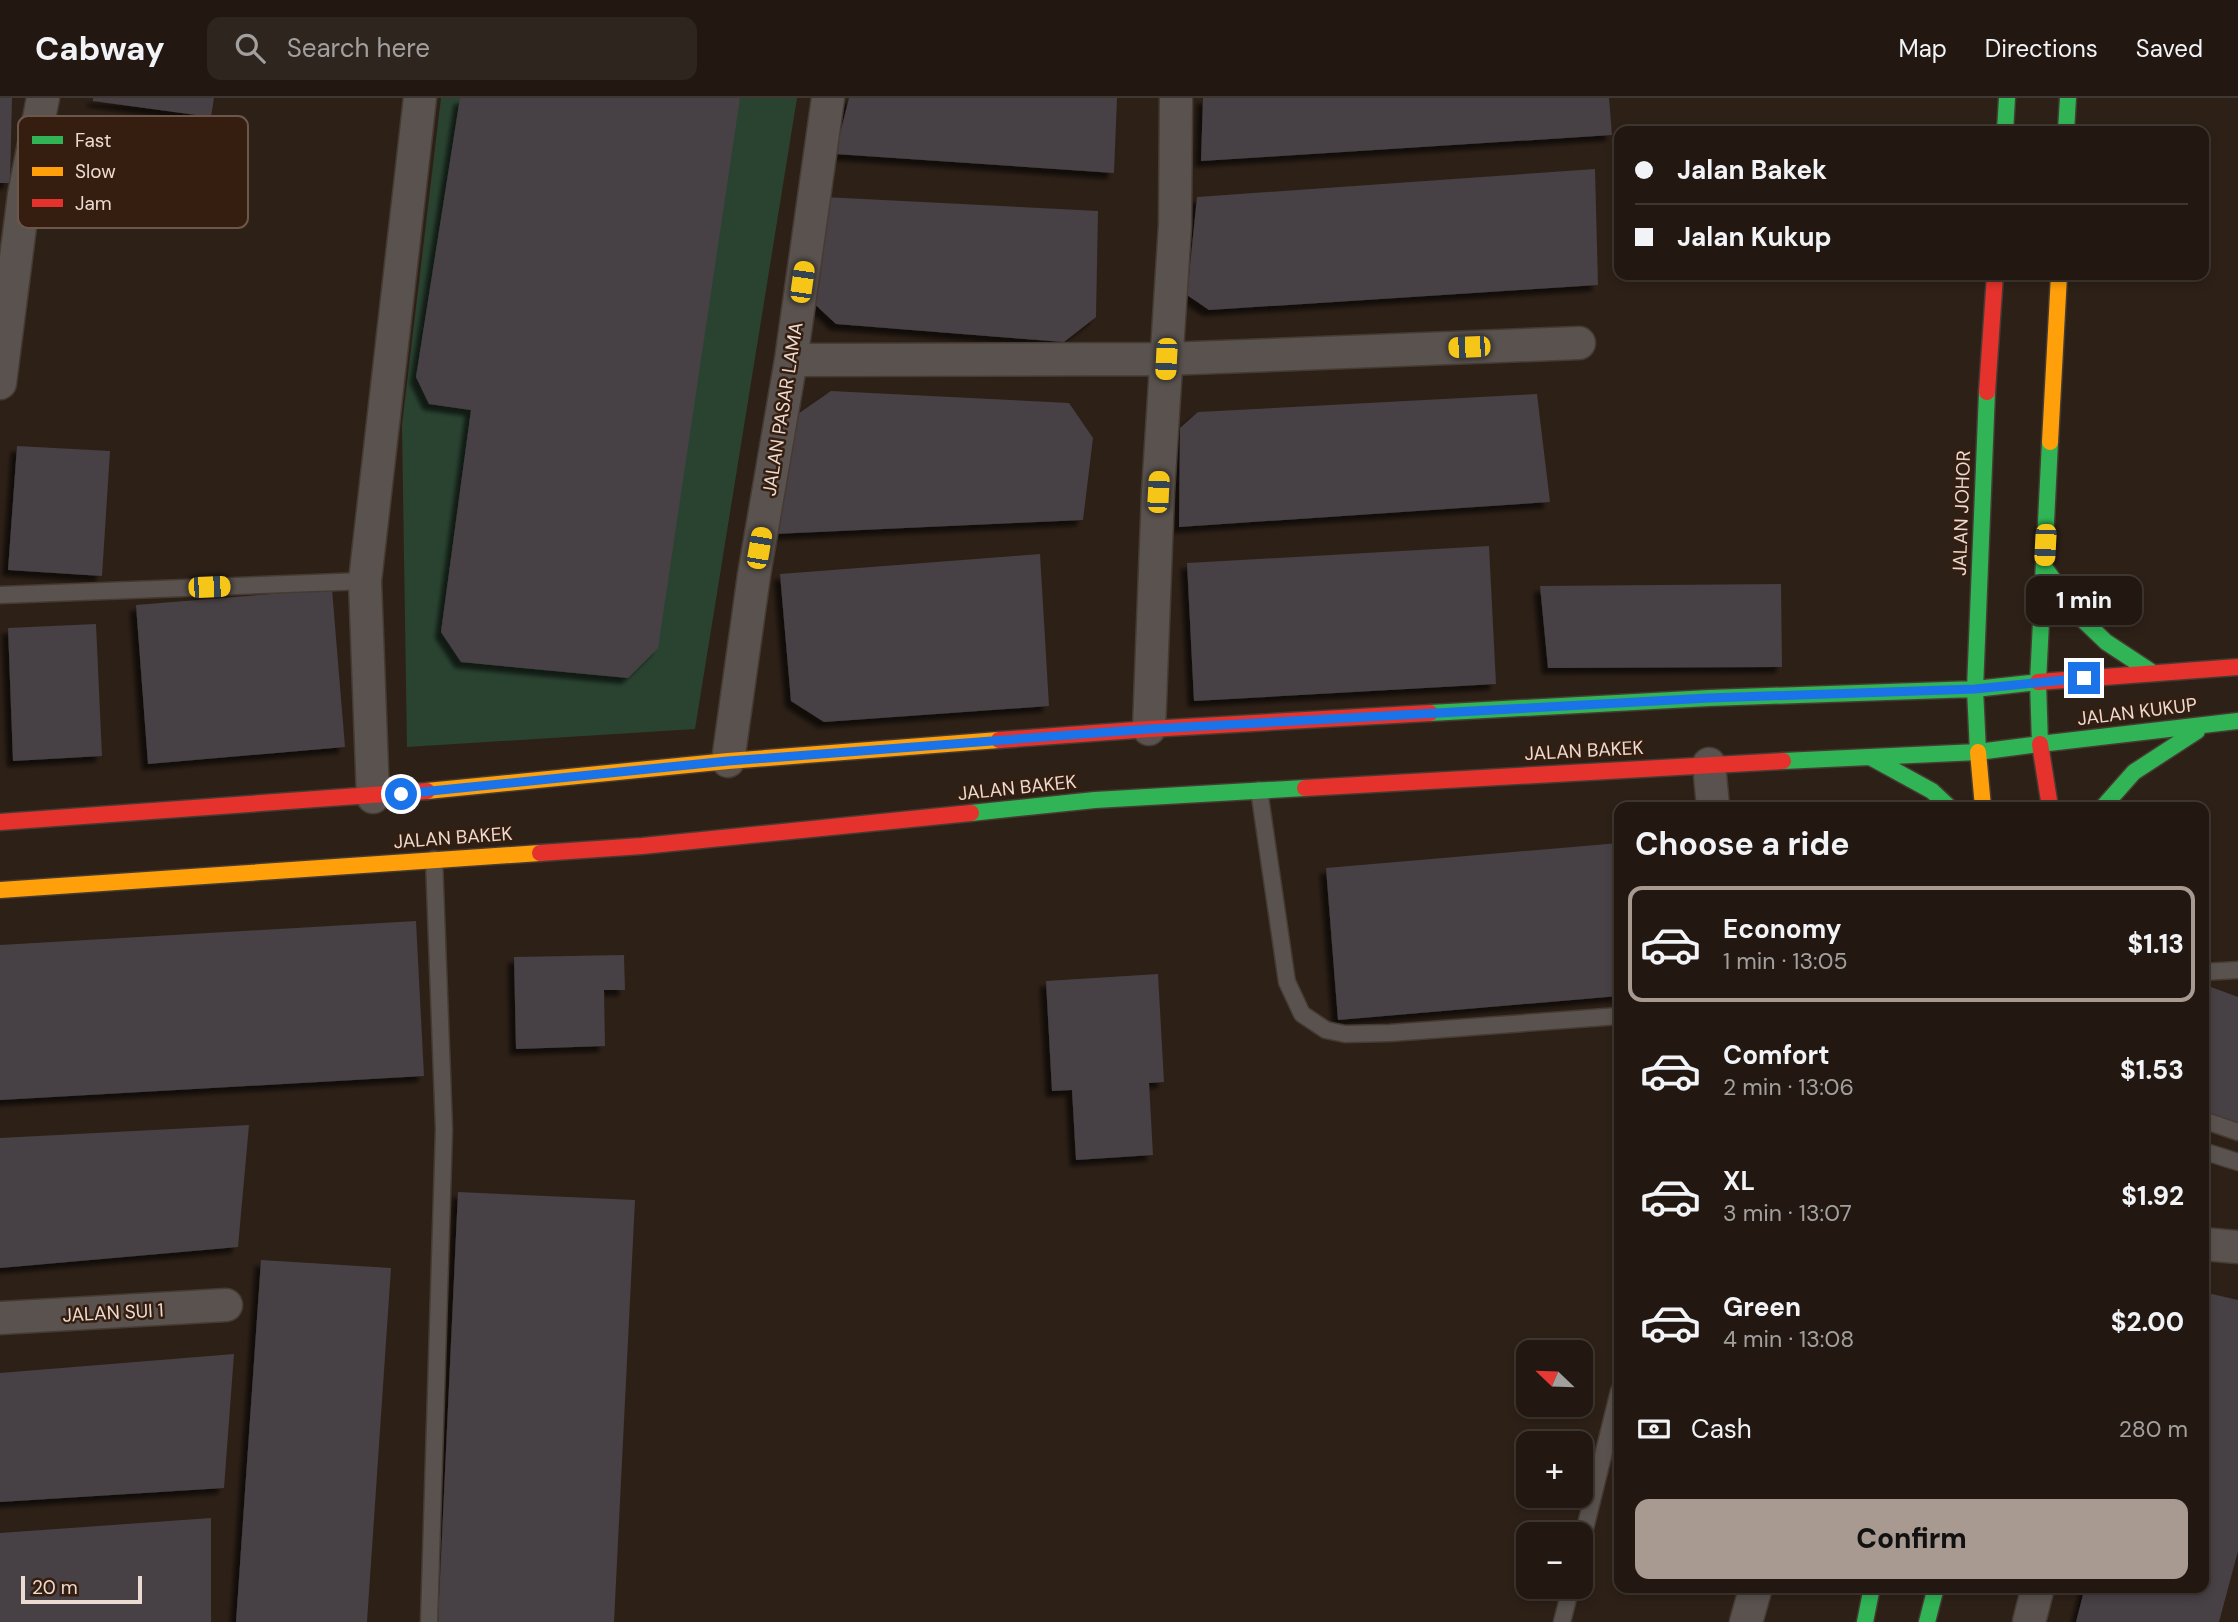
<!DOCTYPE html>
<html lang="en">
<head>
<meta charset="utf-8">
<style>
	:root { --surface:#221811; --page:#2e251f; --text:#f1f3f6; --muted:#a2a09f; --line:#3f3731; --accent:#a99a91 }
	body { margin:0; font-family:"DM Sans",sans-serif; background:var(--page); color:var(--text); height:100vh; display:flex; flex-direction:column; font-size:26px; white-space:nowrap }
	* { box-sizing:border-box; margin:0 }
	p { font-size:23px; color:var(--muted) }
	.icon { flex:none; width:38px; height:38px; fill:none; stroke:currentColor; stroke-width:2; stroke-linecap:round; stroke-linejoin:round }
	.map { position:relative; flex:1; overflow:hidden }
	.sheet { position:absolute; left:1614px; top:704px; width:595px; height:791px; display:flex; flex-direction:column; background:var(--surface); border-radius:14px; box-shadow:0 4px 10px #0003,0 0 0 2px var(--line) }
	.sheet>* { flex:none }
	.guide { position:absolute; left:1614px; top:28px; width:595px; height:154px; border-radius:14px; box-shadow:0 4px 10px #0003,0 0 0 2px var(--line); display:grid; align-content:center; height:154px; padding:0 21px; background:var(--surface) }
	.needle { width:46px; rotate:293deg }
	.controls { position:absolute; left:1516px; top:1242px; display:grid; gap:14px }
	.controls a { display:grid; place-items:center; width:77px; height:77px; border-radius:14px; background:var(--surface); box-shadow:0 4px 10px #0003,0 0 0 2px var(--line); font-size:35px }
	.scale { position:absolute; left:21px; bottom:18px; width:121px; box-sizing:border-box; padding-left:7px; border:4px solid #ecdbd2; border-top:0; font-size:19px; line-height:24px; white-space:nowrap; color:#ecdbd2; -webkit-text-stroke:5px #351e0f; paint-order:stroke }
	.end { position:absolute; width:32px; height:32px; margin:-16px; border:9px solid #1a73e8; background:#fff; box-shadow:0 0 0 4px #fff }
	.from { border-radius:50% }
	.bubble { position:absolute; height:49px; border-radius:14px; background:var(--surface); box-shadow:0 4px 10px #0003,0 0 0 2px var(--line); font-size:23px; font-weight:800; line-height:49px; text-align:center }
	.car { position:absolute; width:21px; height:42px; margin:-21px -10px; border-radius:9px; box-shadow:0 0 5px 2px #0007; background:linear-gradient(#f5c518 24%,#345 0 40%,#f5c518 0 76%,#345 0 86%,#f5c518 0) }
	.guide b { display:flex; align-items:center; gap:24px; height:66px; font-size:26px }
	.guide b+b { border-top:2px solid var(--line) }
	.guide i { width:18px; height:18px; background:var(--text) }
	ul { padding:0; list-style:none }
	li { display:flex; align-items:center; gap:21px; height:116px; margin:0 14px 10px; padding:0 7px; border:4px solid transparent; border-radius:14px }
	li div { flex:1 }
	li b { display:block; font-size:26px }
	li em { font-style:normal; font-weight:800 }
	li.active { border-color:var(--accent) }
	li>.icon { width:63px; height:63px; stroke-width:1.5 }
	h2 { padding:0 21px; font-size:32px; line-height:84px }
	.pay { display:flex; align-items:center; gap:18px; height:77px; padding:0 21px; font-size:26px }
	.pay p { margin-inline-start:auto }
	.cta { display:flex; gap:14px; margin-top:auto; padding:14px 21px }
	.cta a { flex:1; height:80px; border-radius:14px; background:var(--accent); color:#111; font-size:28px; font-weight:800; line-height:80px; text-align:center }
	header { display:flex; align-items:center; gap:42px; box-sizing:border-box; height:98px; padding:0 35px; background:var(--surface); border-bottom:2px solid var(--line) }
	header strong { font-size:33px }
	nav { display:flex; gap:38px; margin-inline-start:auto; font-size:24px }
	.search { width:490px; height:63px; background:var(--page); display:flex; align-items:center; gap:18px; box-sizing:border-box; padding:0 24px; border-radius:14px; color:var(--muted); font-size:26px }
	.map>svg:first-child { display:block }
	.green { fill:#2a4331 }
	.building { fill:#464045; filter:url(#shadow) }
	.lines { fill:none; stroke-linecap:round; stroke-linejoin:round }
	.lane-casing { stroke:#463b33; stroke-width:19 }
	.street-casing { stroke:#463b33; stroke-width:35 }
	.fast-casing { stroke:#463b33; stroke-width:19 }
	.slow-casing { stroke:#463b33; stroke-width:19 }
	.jam-casing { stroke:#463b33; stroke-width:19 }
	.lane { stroke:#59524e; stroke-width:16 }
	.street { stroke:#59524e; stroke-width:32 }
	.fast { stroke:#30b455; stroke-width:16 }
	.slow { stroke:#ff9f0a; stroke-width:16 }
	.jam { stroke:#e5322d; stroke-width:16 }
	.route { stroke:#1a73e8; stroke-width:9 }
	.labels { text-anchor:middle; stroke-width:5; stroke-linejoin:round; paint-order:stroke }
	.street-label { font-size:19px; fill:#ecdbd2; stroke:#351e0f }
	.key { fill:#351e0f; stroke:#6c574a; stroke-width:2 }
	.key-label { font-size:19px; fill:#ecdbd2 }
</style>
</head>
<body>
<header>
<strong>Cabway</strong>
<div class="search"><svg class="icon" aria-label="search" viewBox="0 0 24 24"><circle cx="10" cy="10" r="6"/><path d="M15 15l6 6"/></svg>Search here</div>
<nav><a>Map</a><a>Directions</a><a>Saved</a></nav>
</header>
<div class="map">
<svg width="2238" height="1524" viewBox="0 0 2238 1524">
	<defs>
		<filter id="shadow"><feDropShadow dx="-6" dy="6" stdDeviation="2" flood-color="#0009"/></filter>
	</defs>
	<rect width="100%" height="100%" fill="#2d2017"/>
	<!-- green -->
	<path class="green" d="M441,0H797L695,631L407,649L402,327Z"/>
	<!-- building -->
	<path class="building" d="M0,0H12L10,85H0Z
		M93,0H214L211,19L93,3Z
		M460,0H740L658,550L628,580L461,564L441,534L471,312L429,306L416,279Z
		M849,0H1117L1114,75L835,56Z
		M1203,0H1609L1612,37L1201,63Z
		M1595,71L1598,187L1209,212L1187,197L1197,99Z
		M824,99L1098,113L1096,219L1064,244L836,226L808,200Z
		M831,293L1069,305L1093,340L1083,422L774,436L792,320Z
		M1537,296L1550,404L1179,429L1180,330L1198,314Z
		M17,348L110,353L102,478L8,472Z
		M1489,448L1496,586L1194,603L1187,465Z
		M1040,456L1049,608L824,624L791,603L780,476Z
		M1781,486L1782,569L1548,570L1540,488Z
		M332,491L345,649L148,666L136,507Z
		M96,526L102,658L13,663L8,530Z
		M1619,745V898L1338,922L1326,770Z
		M416,823L424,978L0,1002V847Z
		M624,857L625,892H604L605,948L516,951L514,859Z
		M1158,876L1164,984L1149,985L1153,1057L1076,1062L1072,992L1052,993L1046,883Z
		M2203,886L2238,899V1028L2203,1015Z
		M249,1027L238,1149L0,1170V1040Z
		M458,1094L635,1102L614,1524H438Z
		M261,1162L391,1170L367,1524H236Z
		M2203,1194L2238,1202V1453L2219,1524H2076L2085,1489H2203Z
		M234,1256L224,1390L0,1404V1275Z
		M211,1420V1524H0V1435Z"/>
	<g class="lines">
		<!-- lane casing -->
		<g class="lane-casing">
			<path id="lane" d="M0,497L365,483
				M1259,692L1287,884L1302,916L1326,932L1345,936L1390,935L1619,918
				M2203,874L2238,872
				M2203,1022L2238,1034
				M2203,1053L2238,1064
				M1580,1451L1619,1293
				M429,1524L444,1031L434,761
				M1562,1524L1571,1489"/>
		</g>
		<!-- street casing -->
		<g class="street-casing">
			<path id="street" d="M791,262L1166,261L1579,245
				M0,285L24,97L43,0
				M1149,631L1158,394L1175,127L1176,0
				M728,663L754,477L791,262L828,0
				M1709,666L1713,709
				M373,699L365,483L420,0
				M2203,1146L2238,1149
				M0,1220L226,1207
				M1746,1524L1756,1489
				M2029,1524L2038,1489"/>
		</g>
		<!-- fast casing -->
		<g class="fast-casing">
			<path id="fast" d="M2005,33L2007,0
				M2066,33L2068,0
				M2044,469L2082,521L2106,544L2153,575
				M1430,615L1709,600L1975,591L2038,584
				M2040,646L2238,623
				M1978,654L1975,591L1987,294
				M1870,659L1932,693L1949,709
				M1783,663L1978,654L2040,646L2038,584L2050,344
				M2103,709L2134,674L2197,633
				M971,715L1095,702L1305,690
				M1865,1524L1872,1489
				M1927,1524L1936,1489"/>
		</g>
		<!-- slow casing -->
		<g class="slow-casing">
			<path id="slow" d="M2050,344L2059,177
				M1978,654L1983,709
				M427,693L728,663L999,642
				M0,792L540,755"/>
		</g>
		<!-- jam casing -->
		<g class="jam-casing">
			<path id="jam" d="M1987,294L1995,177
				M2038,584L2238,569
				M999,642L1149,631L1430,615
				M2040,646L2050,709
				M1305,690L1783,663
				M0,724L427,693
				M540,755L642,748L971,715"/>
		</g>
		<!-- lane -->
		<use href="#lane" class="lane"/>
		<!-- street -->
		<use href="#street" class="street"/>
		<!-- fast -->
		<use href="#fast" class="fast"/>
		<!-- slow -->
		<use href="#slow" class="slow"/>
		<!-- jam -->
		<use href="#jam" class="jam"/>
	</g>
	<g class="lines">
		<!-- route -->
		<path class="route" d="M401,696L728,663L1149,631L1709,600L1975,591L2084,580"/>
	</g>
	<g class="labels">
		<!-- street labels -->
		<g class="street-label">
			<text transform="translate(782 311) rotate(-81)" y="7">JALAN PASAR LAMA</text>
			<text transform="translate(1961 415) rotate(-88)" y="7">JALAN JOHOR</text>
			<text transform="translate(2137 613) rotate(-7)" y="7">JALAN KUKUP</text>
			<text transform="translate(1584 652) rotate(-3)" y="7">JALAN BAKEK</text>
			<text transform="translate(1017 689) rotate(-6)" y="7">JALAN BAKEK</text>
			<text transform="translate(453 739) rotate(-4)" y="7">JALAN BAKEK</text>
			<text transform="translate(113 1214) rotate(-3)" y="7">JALAN SUI 1</text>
		</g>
	</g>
	<!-- legend -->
	<rect x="18" y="18" width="230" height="112" rx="10" class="key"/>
	<rect x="32" y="38" width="31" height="8" fill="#30b455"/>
	<rect x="32" y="69" width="31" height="9" fill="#ff9f0a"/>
	<rect x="32" y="101" width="31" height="8" fill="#e5322d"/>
	<g class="key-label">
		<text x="75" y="49">Fast</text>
		<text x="75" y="80">Slow</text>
		<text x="75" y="112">Jam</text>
	</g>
</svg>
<div class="controls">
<a><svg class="needle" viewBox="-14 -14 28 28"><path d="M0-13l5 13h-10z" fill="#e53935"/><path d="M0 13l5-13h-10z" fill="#a2a09f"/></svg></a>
<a>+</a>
<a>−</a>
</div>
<div class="scale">20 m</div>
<i class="end from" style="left:401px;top:696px"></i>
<i class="end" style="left:2084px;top:580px"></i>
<div class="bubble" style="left:2026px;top:478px;width:116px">1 min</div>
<i class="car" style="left:802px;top:184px;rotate:8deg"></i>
<i class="car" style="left:1469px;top:249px;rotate:268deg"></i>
<i class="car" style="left:1166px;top:261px;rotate:183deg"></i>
<i class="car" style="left:1158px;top:394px;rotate:3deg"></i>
<i class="car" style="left:2045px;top:447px;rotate:183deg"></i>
<i class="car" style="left:759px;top:450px;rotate:10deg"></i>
<i class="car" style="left:209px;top:489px;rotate:88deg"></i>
<div class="guide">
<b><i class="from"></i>Jalan Bakek</b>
<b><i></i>Jalan Kukup</b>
</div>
<section class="sheet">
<h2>Choose a ride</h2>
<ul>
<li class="active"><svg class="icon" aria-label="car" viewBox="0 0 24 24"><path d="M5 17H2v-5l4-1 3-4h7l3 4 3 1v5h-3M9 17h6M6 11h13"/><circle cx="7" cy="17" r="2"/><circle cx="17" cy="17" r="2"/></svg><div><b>Economy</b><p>1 min · 13:05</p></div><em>$1.13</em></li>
<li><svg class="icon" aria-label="car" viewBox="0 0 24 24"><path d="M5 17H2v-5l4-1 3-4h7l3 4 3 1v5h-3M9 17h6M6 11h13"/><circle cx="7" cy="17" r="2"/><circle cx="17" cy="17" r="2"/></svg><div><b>Comfort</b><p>2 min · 13:06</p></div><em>$1.53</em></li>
<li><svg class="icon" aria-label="car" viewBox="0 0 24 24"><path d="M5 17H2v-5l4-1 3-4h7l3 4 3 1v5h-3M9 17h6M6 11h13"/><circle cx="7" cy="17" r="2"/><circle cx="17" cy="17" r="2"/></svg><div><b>XL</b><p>3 min · 13:07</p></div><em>$1.92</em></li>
<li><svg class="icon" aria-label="car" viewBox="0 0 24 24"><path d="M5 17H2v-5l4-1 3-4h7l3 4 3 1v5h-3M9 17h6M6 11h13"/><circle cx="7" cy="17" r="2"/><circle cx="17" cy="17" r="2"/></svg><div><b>Green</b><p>4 min · 13:08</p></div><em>$2.00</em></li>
</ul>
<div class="pay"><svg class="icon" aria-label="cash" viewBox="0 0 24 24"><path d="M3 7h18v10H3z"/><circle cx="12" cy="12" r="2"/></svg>Cash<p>280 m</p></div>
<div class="cta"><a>Confirm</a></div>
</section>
</div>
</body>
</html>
